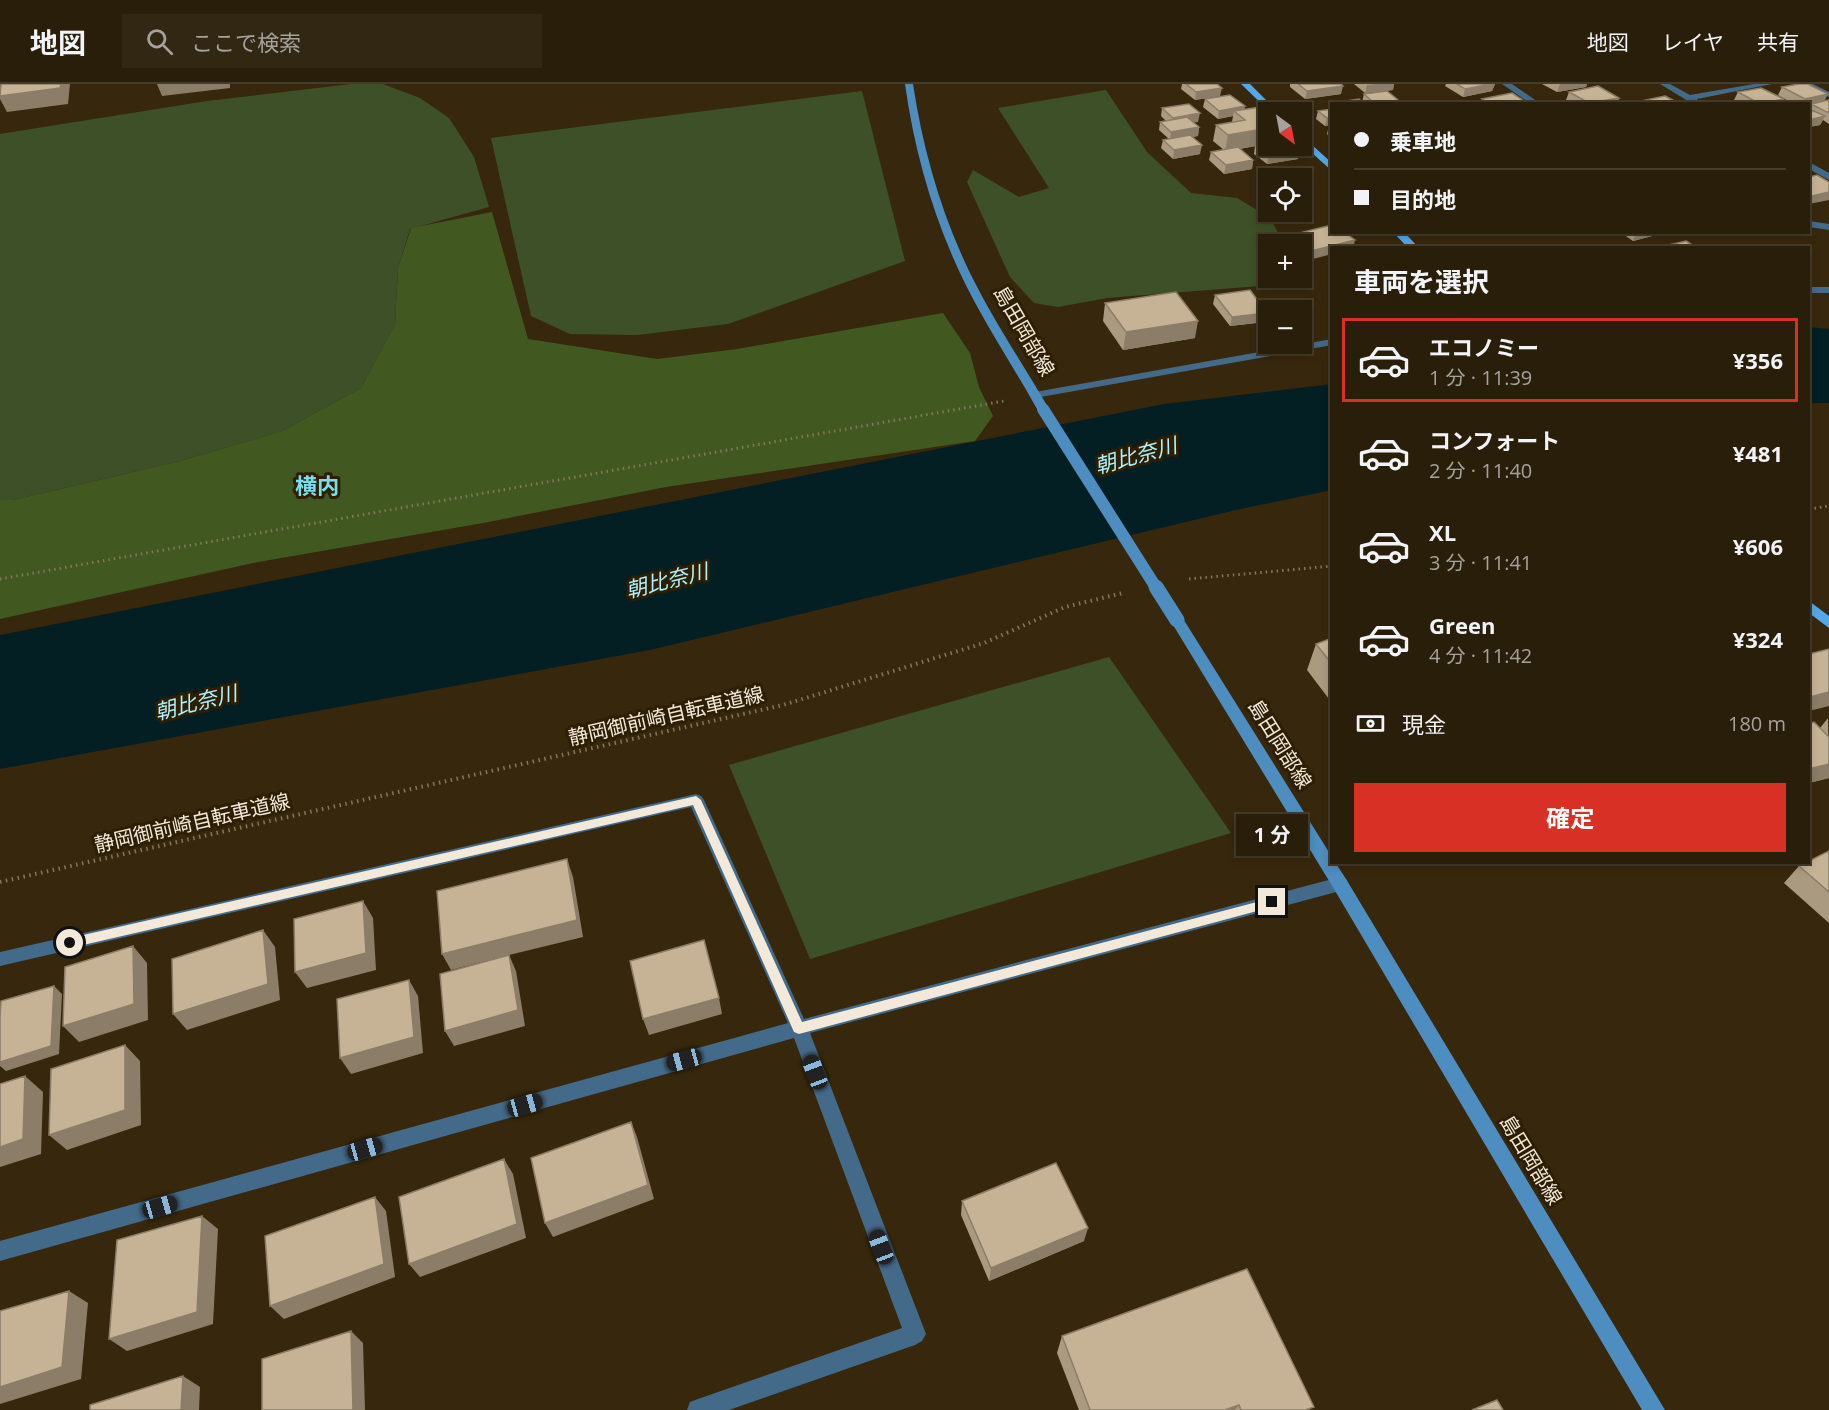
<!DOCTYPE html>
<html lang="ja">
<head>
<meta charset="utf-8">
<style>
	:root { --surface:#291e0a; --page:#312713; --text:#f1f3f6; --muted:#a5a29c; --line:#453c2b; --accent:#d93025 }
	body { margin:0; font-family:"Open Sans","Noto Sans JP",sans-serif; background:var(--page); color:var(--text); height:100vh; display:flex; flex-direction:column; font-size:22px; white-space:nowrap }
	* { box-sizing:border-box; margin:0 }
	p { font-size:20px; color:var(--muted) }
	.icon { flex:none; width:33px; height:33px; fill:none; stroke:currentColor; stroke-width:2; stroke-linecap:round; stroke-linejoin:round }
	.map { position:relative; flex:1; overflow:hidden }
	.details { position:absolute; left:1330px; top:162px; width:480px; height:618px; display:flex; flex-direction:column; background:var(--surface); border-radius:0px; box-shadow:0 3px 9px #0003,0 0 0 2px var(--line) }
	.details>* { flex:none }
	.banner { position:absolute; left:1330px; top:18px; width:480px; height:132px; border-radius:0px; box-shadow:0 3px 9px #0003,0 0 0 2px var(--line); display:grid; align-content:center; height:132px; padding:0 24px; background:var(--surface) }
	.needle { width:39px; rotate:148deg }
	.tools { position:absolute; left:1258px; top:18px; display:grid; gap:12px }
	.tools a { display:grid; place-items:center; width:54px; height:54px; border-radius:0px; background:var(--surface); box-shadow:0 3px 9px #0003,0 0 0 2px var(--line); font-size:30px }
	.end { position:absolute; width:27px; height:27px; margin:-14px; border:8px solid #f3e9da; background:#111; box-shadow:0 0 0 3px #111 }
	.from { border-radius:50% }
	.bubble { position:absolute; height:42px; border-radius:0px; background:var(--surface); box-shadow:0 3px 9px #0003,0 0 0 2px var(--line); font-size:20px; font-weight:700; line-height:42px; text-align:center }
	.car { position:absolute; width:18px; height:36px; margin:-18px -9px; border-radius:8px; box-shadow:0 0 4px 2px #0007; background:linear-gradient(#222 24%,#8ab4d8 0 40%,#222 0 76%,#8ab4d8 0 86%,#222 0) }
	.banner b { display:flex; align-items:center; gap:21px; height:57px; font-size:22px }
	.banner b+b { border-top:2px solid var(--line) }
	.banner i { width:15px; height:15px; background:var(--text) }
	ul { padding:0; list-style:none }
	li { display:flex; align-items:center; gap:18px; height:84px; margin:0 12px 9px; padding:0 12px; border:3px solid transparent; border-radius:0px }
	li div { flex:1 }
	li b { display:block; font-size:22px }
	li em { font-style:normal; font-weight:700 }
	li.active { border-color:var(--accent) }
	li>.icon { width:54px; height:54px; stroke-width:1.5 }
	h2 { padding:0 24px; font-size:27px; line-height:72px }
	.pay { display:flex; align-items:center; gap:15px; height:66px; padding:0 24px; font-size:22px }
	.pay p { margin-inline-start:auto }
	.primary-button { display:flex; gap:12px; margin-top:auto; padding:12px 24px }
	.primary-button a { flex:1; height:69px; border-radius:0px; background:var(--accent); color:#fff; font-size:24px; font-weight:700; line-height:69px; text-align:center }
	header { display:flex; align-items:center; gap:36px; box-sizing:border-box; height:84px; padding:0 30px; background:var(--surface); border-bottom:2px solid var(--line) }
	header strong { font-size:28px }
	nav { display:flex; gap:33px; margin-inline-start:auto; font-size:21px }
	.search { width:420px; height:54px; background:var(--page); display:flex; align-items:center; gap:15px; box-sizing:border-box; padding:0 21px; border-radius:0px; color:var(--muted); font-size:22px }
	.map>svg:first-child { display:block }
	.green { fill:#3e5027 }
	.forest { fill:#415920 }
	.water { fill:#031f23 }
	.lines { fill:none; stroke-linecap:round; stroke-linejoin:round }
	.path-far1 { stroke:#837660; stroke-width:3; stroke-dasharray:1.5 4; stroke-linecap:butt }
	.path { stroke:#837660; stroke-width:4; stroke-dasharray:1.5 4.5; stroke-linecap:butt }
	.lane { fill:#446a89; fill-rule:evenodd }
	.street { fill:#446a89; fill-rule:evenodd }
	.secondary { fill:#4e8dbf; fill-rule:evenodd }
	.primary { fill:#54a7e8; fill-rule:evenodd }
	.secondary-bridge-far1 { stroke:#4e8dbf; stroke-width:12 }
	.secondary-bridge { stroke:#4e8dbf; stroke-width:15 }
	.wall { fill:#aa9a80 }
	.shaded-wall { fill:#8b7d68 }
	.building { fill:#c6b395; stroke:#8b7d68; stroke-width:1.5 }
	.route { fill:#f3e9da }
	.labels { text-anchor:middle; stroke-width:6; stroke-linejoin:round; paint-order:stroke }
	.street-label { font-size:20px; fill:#f3e9da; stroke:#2d1e04 }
	.water-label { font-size:21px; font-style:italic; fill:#adf2fd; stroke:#2d1e04 }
	.quarter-label { font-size:22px; font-weight:bold; fill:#75dfec; stroke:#2d1e04 }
</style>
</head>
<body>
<header>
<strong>地図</strong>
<div class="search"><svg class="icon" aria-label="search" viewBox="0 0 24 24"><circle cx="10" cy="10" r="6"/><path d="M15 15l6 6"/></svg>ここで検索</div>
<nav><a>地図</a><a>レイヤ</a><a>共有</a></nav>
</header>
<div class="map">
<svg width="1829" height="1326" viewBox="0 0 1829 1326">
	<rect width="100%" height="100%" fill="#37280d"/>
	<!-- green -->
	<path class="green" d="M351,0H383L420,14L449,34L474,73L489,123L410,145L398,184L395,240L361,304L282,347L180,377L13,416H0V50L207,17Z
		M1106,6L1147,68L1191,109L1237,114L1270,134L1284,160H1269V194H1292L1284,200L1107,214L1058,223L1034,219L1010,193L967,98L973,86L1019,113L1049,104L998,24Z
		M862,7L905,177L728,240L637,251L570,250L531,232L491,54Z
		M1109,573L1231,749L810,875L729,681Z"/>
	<!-- forest -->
	<path class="forest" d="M492,128L528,255L657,275L737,265L943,229L970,269L979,303L993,332L975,357L666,403L483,439L253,479L0,535V416H13L180,377L282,347L361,304L395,240L398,184L411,144Z"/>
	<!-- water -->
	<path class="water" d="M1809,243L1829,245V319H1809Z
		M1332,300V406L1236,426L650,566L0,685V551L1164,320Z"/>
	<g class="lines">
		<!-- path-far1 -->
		<path class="path-far1" d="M1809,425L1829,422
			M0,495L1004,317
			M1189,495L1332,482"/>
		<!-- path -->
		<path class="path" d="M0,798L783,621L984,559L1065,523L1123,509"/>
		<!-- lane -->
		<path class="lane" d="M1809,203H1829V209H1809Z
			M1332,255V261L1035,314L1029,311L1035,308Z"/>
		<!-- street -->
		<path class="street" d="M1502,0H1512L1541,20H1531Z
			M1660,0H1670L1690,11L1754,0H1772L1697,15L1699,20H1693Z
			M1803,0H1813L1829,8V13Z
			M1809,78L1829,89V96L1809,85Z
			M1809,137L1829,140V146L1809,143Z
			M696,710L701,712L704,716L804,935L1340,793L1346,795L1348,800L1346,805L1340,807L810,949L926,1250L922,1257L915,1261L729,1326H687L690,1318L698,1315L902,1244L794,954L0,1177V1157L788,939L691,723L0,882V868Z"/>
		<!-- secondary -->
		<path class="secondary" d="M905,0H913C923,66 941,129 970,189C993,236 1023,280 1049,325L1047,327L1043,328L1037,325C1012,280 982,236 960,189C932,129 914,65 905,0Z
			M1177,531L1182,533L1332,773V778H1335L1346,795L1665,1326H1642L1334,805L1170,536Z"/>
		<!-- primary -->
		<path class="primary" d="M1241,0H1250L1278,28H1270Z
			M1302,52L1332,79V87L1302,60Z
			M1393,148H1404L1419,164H1408Z
			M1809,517L1829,532V544L1809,529Z"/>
		<!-- secondary-bridge-far1 -->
		<path class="secondary-bridge-far1" d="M1043,325L1157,505"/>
		<!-- secondary-bridge -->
		<path class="secondary-bridge" d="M1156,503L1177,536"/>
	</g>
	<!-- wall -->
	<path class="wall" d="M1182,0H1217L1220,12L1195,16L1181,5Z
		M1290,0H1341V10L1305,15L1290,3Z
		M1354,0H1394L1393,6L1365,9Z
		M1446,0H1495L1492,7L1463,13L1445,2Z
		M1542,0H1587L1586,3L1557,8Z
		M1782,3L1824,17L1829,16V40L1823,36L1820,41L1809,43V24L1810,21H1809V20H1794L1778,11Z
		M1569,8L1619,14L1617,20H1572L1566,16Z
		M1738,8L1784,15L1782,20H1740L1734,16Z
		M1364,10L1403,20H1333L1362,18Z
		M1205,15L1245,26L1269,62L1300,66L1298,75L1267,80L1254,70L1255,62L1240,65L1253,76L1252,85L1224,90L1209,76L1211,68L1224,66L1213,57L1216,41L1232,38L1233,32L1218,35L1203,23Z
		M1482,15L1529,20H1480Z
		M1332,23V41L1325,42L1316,35L1318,27L1332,25Z
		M1162,24L1198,38H1193L1199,43L1198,52L1192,53L1200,70L1173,75L1161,64L1163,56L1169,55L1159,46L1160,38L1166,37L1161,32Z
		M1332,41V55L1327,50L1329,42Z
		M1269,103V120L1260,113L1262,104Z
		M1332,141L1309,176L1302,170V160H1289L1291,151Z
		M1620,148H1661L1660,150L1633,157Z
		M1215,211L1267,229L1265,238L1230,242L1213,220Z
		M1105,219L1195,254L1123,266L1103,237Z
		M1332,554V619L1307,586L1316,560Z
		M1828,634L1829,694L1809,699V639L1820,644Z
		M1829,767V839L1784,799L1799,782Z
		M962,1117L1084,1157L989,1197L961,1131Z
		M1062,1252L1311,1326H1079L1057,1269Z"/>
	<!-- shaded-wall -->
	<path class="shaded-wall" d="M61,0H70L68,20L7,28L0,15V12Z
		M157,0H230V4L162,12Z
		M1376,0H1394L1393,6L1365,9L1367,1Z
		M1491,0H1495L1492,7L1463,13L1465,5Z
		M1560,0H1587L1586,3L1557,8Z
		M1343,2L1341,10L1305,15L1307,7Z
		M1222,4L1220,12L1195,16L1196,8Z
		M1828,10L1824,18L1809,21V20H1802L1805,15Z
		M1619,14L1617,20H1589Z
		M1784,15L1782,20H1762Z
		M1245,22L1244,30L1234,27L1233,32L1218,35L1219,27Z
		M1200,29L1198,38L1172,42L1173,34Z
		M1825,32L1820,41L1809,43V36Z
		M1332,33V41L1325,42L1327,34Z
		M1199,43L1198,52L1170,56L1171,48Z
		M1269,44V60L1225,67L1228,51Z
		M1202,61L1200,70L1173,75L1174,66Z
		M1300,66L1298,75L1267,80L1269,72Z
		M1253,76L1252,85L1224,90L1226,81Z
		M1829,108V116L1809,120V118L1812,112Z
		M1308,113L1306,122H1302V114Z
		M1636,148H1661L1660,150L1633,157Z
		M1355,156L1353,164H1332V170L1309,176L1311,167Z
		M1267,229L1265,238L1230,242L1232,233Z
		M1198,237L1195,254L1123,266L1126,248Z
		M1829,608V622L1809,627L1810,613Z
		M1829,680V694L1809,699V685Z
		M567,775L573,793L583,853L509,871L516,887L525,942L454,962L445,947L509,871L451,886L442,870Z
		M363,817L373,834L376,886L307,904L295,888Z
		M263,846L275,863L280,916L187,946L173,930Z
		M133,862L147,879L148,936L79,958L63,942Z
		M409,896L418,912L423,969L351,990L340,974Z
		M54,902L62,910L59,970L6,987L0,982V978Z
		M719,914L722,930L649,951L643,935Z
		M125,961L140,977L141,1041L67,1066L49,1051Z
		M25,992L43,1008L41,1070L0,1083V1063Z
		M631,1038L637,1053L654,1115L553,1153L545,1139Z
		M504,1075L513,1090L526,1154L420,1193L409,1180Z
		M375,1113L386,1127L395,1193L284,1235L270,1222Z
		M202,1132L218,1145L213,1240L127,1267L109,1255Z
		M1088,1144L1084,1157L989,1197L991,1184Z
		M69,1207L88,1219L81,1295L0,1320V1303Z
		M351,1247L363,1259L365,1326H353Z
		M183,1292L200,1303L199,1326H181Z
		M1239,1321L1235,1326H1225Z"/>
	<!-- building -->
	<path class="building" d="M1,0H61L60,4L0,12Z
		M1186,0H1217L1222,4L1196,8Z
		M1298,0H1341L1343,2L1307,7Z
		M1457,0H1491L1465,5Z
		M1799,0H1808L1828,10L1805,15L1782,3Z
		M1598,2L1619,14L1589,19L1569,8Z
		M1761,4L1784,15L1760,20L1738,8Z
		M1387,7L1403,20H1375L1364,10Z
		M1512,9L1529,20H1489L1482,15Z
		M1230,11L1245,22L1219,27L1205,15Z
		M1665,12L1680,20H1639L1636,18Z
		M1359,15L1364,20L1333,19Z
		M1829,16V29L1811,20Z
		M1189,20L1200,29L1173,34L1162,24Z
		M1260,23L1269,30V44L1228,51L1216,41L1245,36L1234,27Z
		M1332,25V33L1327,34L1318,27Z
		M1809,25L1825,32L1809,36Z
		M1187,33L1199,43L1171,48L1160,38Z
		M1190,51L1202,61L1174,66L1163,56Z
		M1269,59V62H1293L1300,66L1269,72L1255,62Z
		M1238,63L1253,76L1226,81L1211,68Z
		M1817,91L1829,98V108L1812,112L1809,111V93Z
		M1269,103V110L1262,104Z
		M1302,109L1308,113L1302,114Z
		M1332,141V148H1344L1355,156L1311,167L1291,151Z
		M1686,157L1697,164L1660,163Z
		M1250,206L1267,229L1232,233L1215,211Z
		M1176,208L1198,237L1126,248L1105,219Z
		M1332,554V580L1316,560Z
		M1829,565V608L1810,613L1809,570Z
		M1814,638L1829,653V680L1809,685V639Z
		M1829,767V808L1799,782L1806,778H1809V777Z
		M567,775L577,836L442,870L437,807Z
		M363,817L366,869L295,888L294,835Z
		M263,846L268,900L173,930L172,875Z
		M704,856L719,914L643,935L630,877Z
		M133,862L134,920L63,942L65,883Z
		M509,871L518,926L445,947L440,890Z
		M409,896L414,953L340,974L337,915Z
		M54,902L51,962L0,978V934L1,917Z
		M125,961V1026L49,1051L51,985Z
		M25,992L23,1055L0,1063V1000Z
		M631,1038L648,1101L545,1139L531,1074Z
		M504,1075L517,1140L409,1180L399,1113Z
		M1056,1079L1088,1144L991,1184L962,1117Z
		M375,1113L384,1180L270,1222L265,1152Z
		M202,1132L197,1228L109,1255L117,1156Z
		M1247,1185L1314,1323L1305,1326H1241L1239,1321L1225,1326H1090L1062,1252Z
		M69,1207L62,1283L0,1303V1227Z
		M351,1247L353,1326H262V1275Z
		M183,1292L181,1326H90V1321Z
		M1497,1316L1503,1326H1472Z"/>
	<!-- route -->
	<path class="route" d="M696,712L701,716L802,938L1272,814L1278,818L1272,823L799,950L794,948L693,721L70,864L64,859L70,854Z"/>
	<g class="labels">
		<!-- street labels -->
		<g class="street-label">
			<text transform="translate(1024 247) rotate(60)" y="7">島田岡部線</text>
			<text transform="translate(666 632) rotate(-13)" y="7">静岡御前崎自転車道線</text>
			<text transform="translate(1280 660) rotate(58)" y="7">島田岡部線</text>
			<text transform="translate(192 739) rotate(-13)" y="7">静岡御前崎自転車道線</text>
			<text transform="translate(1531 1076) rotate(59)" y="7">島田岡部線</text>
		</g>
		<!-- water labels -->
		<g class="water-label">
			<text transform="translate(1136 372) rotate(-15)" y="7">朝比奈川</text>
			<text transform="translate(667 497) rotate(-14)" y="7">朝比奈川</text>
			<text transform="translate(196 619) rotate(-14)" y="7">朝比奈川</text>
		</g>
		<!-- quarter labels -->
		<g class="quarter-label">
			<text x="317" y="410">横内</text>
		</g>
	</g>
</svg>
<div class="tools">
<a><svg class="needle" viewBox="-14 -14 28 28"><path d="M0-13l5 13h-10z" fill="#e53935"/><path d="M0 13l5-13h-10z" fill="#a5a29c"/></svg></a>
<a><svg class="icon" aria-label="locate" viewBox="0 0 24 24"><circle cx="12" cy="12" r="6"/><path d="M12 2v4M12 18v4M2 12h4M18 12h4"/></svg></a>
<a>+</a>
<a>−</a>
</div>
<i class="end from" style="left:70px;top:859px"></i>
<i class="end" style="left:1272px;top:818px"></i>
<div class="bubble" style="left:1236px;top:730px;width:72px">1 分</div>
<i class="car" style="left:684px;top:976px;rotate:255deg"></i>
<i class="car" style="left:815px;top:988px;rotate:339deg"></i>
<i class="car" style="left:525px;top:1021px;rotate:74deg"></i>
<i class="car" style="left:365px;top:1065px;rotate:74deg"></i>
<i class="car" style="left:160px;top:1123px;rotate:74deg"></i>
<i class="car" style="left:881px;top:1163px;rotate:339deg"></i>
<div class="banner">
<b><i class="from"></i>乗車地</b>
<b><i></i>目的地</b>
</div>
<section class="details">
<h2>車両を選択</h2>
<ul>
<li class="active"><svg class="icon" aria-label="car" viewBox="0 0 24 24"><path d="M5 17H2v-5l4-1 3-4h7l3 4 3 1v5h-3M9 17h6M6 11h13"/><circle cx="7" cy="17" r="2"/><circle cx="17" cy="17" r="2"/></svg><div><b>エコノミー</b><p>1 分 · 11:39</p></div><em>¥356</em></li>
<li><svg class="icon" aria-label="car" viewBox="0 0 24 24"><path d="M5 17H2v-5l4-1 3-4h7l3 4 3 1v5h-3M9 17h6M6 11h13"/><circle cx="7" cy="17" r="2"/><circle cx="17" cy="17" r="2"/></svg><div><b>コンフォート</b><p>2 分 · 11:40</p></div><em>¥481</em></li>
<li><svg class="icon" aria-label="car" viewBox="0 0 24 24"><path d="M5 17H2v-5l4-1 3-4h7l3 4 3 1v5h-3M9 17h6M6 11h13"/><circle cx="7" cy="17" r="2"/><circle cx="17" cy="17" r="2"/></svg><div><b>XL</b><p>3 分 · 11:41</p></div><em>¥606</em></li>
<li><svg class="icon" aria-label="car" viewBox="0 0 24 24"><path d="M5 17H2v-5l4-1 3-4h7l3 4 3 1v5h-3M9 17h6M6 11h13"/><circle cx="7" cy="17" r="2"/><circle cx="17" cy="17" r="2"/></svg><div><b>Green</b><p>4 分 · 11:42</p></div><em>¥324</em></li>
</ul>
<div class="pay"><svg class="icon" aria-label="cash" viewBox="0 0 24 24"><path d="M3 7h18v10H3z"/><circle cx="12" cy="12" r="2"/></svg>現金<p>180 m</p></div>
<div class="primary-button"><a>確定</a></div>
</section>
</div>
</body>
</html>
